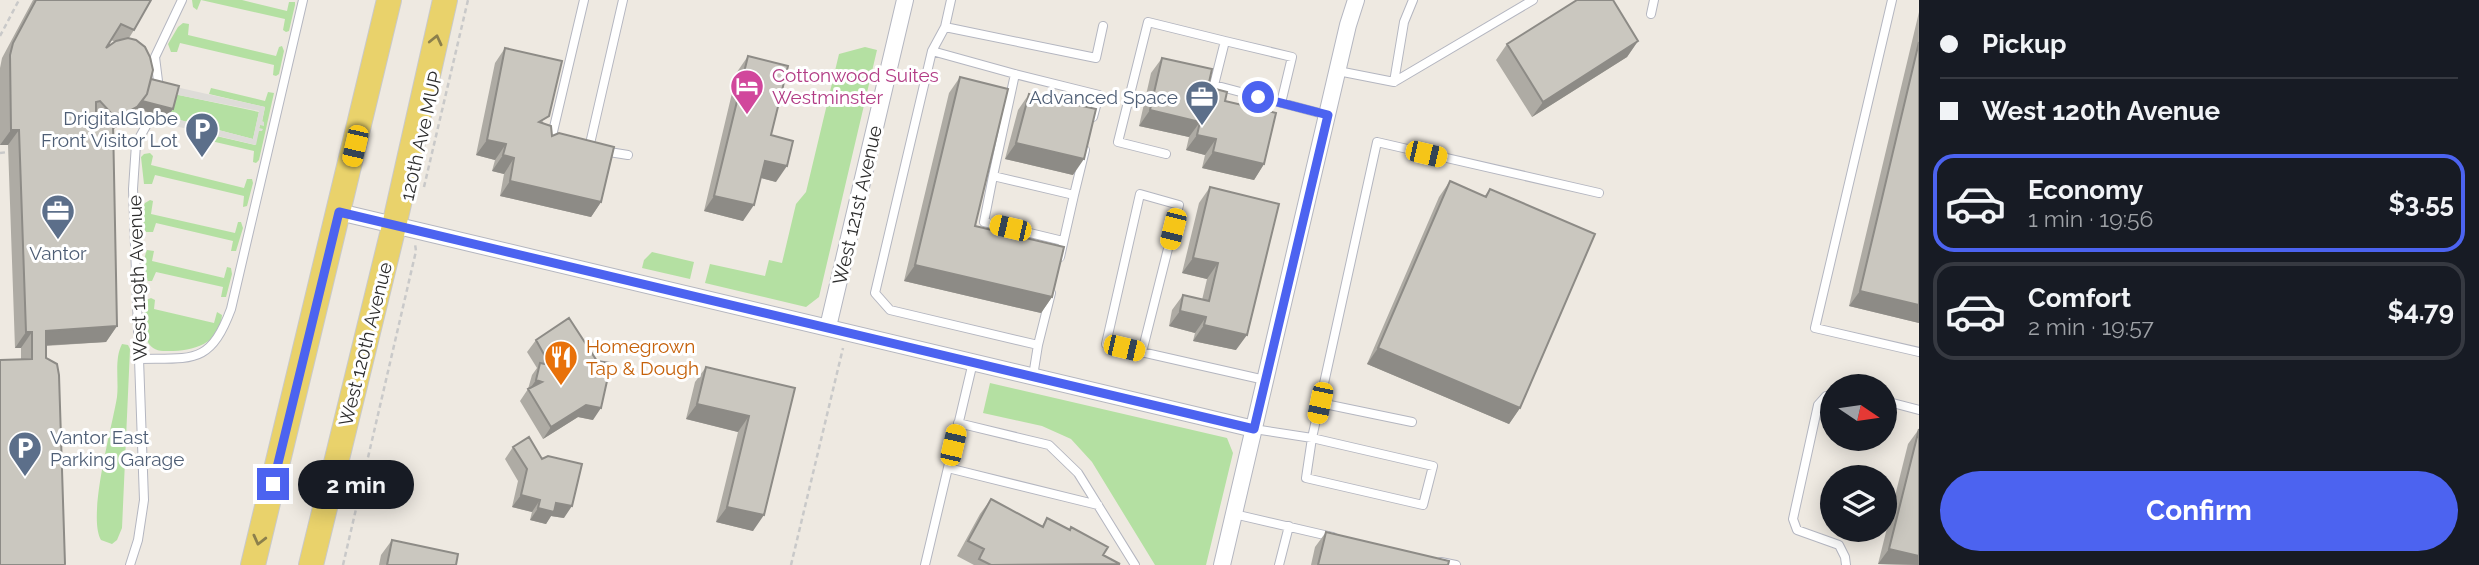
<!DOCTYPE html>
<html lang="en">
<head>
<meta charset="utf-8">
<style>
	:root { --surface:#171b24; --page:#242831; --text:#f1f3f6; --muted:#9ea1a6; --line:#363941; --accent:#4c63f0 }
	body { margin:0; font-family:Raleway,sans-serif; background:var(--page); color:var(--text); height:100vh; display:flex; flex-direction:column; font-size:26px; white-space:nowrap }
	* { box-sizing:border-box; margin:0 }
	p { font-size:23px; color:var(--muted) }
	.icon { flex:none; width:38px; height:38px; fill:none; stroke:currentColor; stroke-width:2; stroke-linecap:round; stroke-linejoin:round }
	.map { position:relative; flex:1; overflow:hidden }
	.sheet { display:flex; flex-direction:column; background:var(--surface); width:560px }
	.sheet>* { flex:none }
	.hud { display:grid; align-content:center; height:154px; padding:0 21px; background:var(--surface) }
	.needle { width:46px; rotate:103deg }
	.fabs { position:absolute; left:1820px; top:374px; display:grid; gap:14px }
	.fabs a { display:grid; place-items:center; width:77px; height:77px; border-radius:50%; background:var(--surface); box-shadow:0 4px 18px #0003; font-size:35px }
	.end { position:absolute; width:32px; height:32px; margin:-16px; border:9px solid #4c63f0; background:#fff; box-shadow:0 0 0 4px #fff }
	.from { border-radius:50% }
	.bubble { position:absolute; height:49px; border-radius:24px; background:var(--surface); box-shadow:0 4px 18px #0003; font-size:23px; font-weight:700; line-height:49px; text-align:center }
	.car { position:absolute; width:21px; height:42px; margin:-21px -10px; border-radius:9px; box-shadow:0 0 5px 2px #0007; background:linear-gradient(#f5c518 24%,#345 0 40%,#f5c518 0 76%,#345 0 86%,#f5c518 0) }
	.hud b { display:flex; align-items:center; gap:24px; height:66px; font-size:26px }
	.hud b+b { border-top:2px solid var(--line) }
	.hud i { width:18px; height:18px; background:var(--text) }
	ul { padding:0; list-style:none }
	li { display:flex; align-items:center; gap:21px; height:98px; margin:0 14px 10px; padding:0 7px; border:4px solid var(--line); border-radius:21px }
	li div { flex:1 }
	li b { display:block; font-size:26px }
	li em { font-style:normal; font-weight:700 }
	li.on { border-color:var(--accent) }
	li>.icon { width:63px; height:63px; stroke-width:1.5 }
	.action { display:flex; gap:14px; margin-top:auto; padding:14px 21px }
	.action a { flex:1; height:80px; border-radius:42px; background:var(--accent); color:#fff; font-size:28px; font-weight:700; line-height:80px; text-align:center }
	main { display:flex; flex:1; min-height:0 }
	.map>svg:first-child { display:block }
	.green { fill:#b4e0a2 }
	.plaza { fill:#dedcd8 }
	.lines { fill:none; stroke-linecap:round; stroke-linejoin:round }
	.lane-casing { stroke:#b4b6c0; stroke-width:10 }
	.street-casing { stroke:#b4b6c0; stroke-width:18 }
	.primary-casing { stroke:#c9c9c9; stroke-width:26 }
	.path { stroke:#c9c9c9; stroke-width:2.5; stroke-dasharray:5 3.5; stroke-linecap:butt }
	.lane { stroke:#fff; stroke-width:8 }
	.street { stroke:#fff; stroke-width:16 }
	.primary { stroke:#e9d26b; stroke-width:24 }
	.wall { fill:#aeaba4; fill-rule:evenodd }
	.shaded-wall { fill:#8d8b86 }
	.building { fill:#cac7bf; stroke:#8d8b86; stroke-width:2 }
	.oneway { stroke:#8c804c }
	.route { stroke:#4c63f0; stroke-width:9 }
	.labels { text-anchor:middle; stroke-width:6; stroke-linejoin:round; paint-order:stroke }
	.hotel-label { font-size:19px; fill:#b23c85; stroke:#fff; text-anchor:start }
	.service-label { font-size:19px; fill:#4e5e75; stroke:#fff; text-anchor:end }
	.street-label { font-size:19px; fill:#2e2e2e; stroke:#fff }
	.food-label { font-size:19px; fill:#c56008; stroke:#fff; text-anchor:start }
</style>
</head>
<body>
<main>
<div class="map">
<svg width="1919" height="565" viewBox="0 0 1919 565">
	<rect width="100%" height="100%" fill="#eee9e1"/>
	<!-- green -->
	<path class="green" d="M192,0H242L287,11L289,2H295V5L289,31L286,32L283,30L285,19L201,0L197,10L193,7Z
		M183,23L189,24L188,35L276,56L279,47L282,46L284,51L279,74L276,76L273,75L274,65L180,43L177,52H171L168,44L178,27Z
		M865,47L877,50L819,297L806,307L705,283L710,264L765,276L769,260L782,263L796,204L806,192L839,54Z
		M211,88L265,101L268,92L274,93L259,160L256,163L253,162L254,151L198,138L199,132L255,145L260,125H264V122H262L265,107L209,94Z
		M172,91L174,94L259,112L253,139L168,117L166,119Z
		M150,153L153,156L151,165L244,188L247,179H252L253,183L247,206L243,207L244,196L155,175L152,184H144L141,157L144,154Z
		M150,200L153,201L151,214L235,233L238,222H241L243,228L236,251H231L233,241L156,223L153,232H146C142,226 141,211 145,203Z
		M147,250L154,251L152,261L224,278L227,267L231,268L232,274L226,297H221L223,287L156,272L152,281H148C143,275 143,258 147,250Z
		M652,252L694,262L690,279L642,268L644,260Z
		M151,298L155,300L154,309L214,323L217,312L222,315C220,344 193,351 169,351C161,351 154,351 149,344C143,335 144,311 146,300Z
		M122,344L128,345L130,349L122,528L117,540L112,544L101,540C87,516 112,428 117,397C119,381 114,359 122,344Z
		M990,383L1227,438L1233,453L1206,565H1155L1092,462L1071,439L1042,426L983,413Z"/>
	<!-- plaza -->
	<path class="plaza" d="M167,85L265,107L262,121L264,122V126L260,125L259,128L263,129L262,131H259L256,145L158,122L161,115L253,139L259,111L173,94Z"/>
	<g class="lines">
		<!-- lane casing -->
		<g class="lane-casing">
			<path id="lane" d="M951,0L945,27L1096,58L1103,26
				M1892,0L1815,328L1919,352
				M1651,14L1654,0
				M945,27L932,51L875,293L890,310L1038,345L1033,376
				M932,51L1015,74
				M1338,71L1394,82L1533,0
				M1394,82L1404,22L1413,0
				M159,89L155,57L182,0
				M1281,103L1292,57L1225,41L1214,85L1327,115
				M556,141L551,140L584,0
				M589,148L623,0
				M603,151L628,155
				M1166,154L1118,142L1148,22L1225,41
				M993,176L1015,74L1099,95L1093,117
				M1074,195L1085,150
				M1060,257L1074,195L993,176L984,222L1063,241
				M1038,345L1051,293
				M1142,352L1179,205L1140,194L1106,344L1265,380
				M139,359C193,358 210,365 231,309L303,0
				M1832,396H1826L1818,405L1793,519L1797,530L1839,545L1845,557L1846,565
				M1885,401L1919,410
				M1320,403L1412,422
				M958,423L1049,445L1078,473L1135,565
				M1254,429L1312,438L1433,466L1423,505L1306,478L1312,438L1377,142L1599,193
				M948,468L1098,505
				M1234,514L1333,537
				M1441,562L1456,565
				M130,565L138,540L144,500L133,189L136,144L152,115L155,105
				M925,565L973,362
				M1279,565L1289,526"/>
		</g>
		<!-- street casing -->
		<g class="street-casing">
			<path id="street" d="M339,212L1254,429
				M828,327L905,0
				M1222,565L1348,25L1356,0"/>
		</g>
		<!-- primary casing -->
		<g class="primary-casing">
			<path id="primary" d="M253,565L389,0
				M311,565L394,226L445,0"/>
		</g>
		<!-- path -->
		<path class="path" d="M0,36L19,0
			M0,153L8,152
			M424,187L468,0
			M343,565L416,251L415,244
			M791,565L843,348"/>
		<!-- lane -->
		<use href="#lane" class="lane"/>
		<!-- street -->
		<use href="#street" class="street"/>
		<!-- primary -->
		<use href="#primary" class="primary"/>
	</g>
	<!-- wall -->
	<path class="wall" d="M33,0H151L134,30L129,38L151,79L173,109L167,117L136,109L126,123L113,129L117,326L106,342L46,346V358L21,359V348H15L8,145H0V68L2,58ZM111,40L115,42L106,48Z
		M1919,12V323L1849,306Z
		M1638,41L1627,57L1532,117L1496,60L1507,44Z
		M505,48L544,124L601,202L591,217L500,196L504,174L492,171L495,160L476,155L495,63Z
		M748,56L771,135L776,182L761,178L743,221L704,211L737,72Z
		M1162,58L1208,87L1225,101L1264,164L1254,180L1202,168L1205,155L1186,150L1189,137L1139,126L1151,73Z
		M960,77L975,226L1052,297L1041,313L904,281L949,93Z
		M1029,94L1073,175L1005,159L1018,110Z
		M1450,181L1484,197L1490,189L1520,408L1509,424L1367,364L1439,197Z
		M1210,187L1236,350L1193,341L1195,333L1169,326L1172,310L1183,295L1202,300L1207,279L1182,273L1199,203Z
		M536,340L593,420L578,417L543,439L520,401L528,389L532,375L537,368L527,352Z
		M706,367L795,388L753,531L716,522L738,432L686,419L695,382Z
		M1919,429V565L1878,564L1908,444Z
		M513,447L564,518L551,516L546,524L530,520L532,512L512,507L518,481L505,459Z
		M991,499L1042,526L1047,518L1120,565H974L957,556L980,514Z
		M1326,532L1448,565H1311L1315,547Z
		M392,540L456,565H379L381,555Z"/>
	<!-- shaded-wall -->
	<path class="shaded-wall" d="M1638,41L1627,57L1532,117L1543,102Z
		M147,94L126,123L113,129H100L111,113Z
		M142,101L173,109L167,117L136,109Z
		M1150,110L1200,122L1189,137L1139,126Z
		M11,130H19L8,145H0Z
		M1197,135L1216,139L1205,155L1186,150Z
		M487,140L506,144L495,160L476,155Z
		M1016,143L1084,159L1073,175L1005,159Z
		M1213,152L1264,164L1254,180L1202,168Z
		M503,155L514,158L504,174L492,171Z
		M765,161L787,166L776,182L754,176Z
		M510,181L601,202L591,217L500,196Z
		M714,196L754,205L743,221L704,211Z
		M1193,258L1218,263L1207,279L1182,273Z
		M915,265L1052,297L1041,313L904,281Z
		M1860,291L1919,305V323L1849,306Z
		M1180,311L1206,317L1195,333L1169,326Z
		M1204,325L1247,335L1236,350L1193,341Z
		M117,326L106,342L35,346L46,331Z
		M26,332H32L21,348H15Z
		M1378,348L1520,408L1509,424L1367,364Z
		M536,380L542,382L529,390Z
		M697,404L749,416L738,432L686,419Z
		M586,405L601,408L593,420L578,417L543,439L551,427Z
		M521,495L540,500L532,512L512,507Z
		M556,503L572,506L564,518L551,516L546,524L530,520L538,508Z
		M727,507L764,515L753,531L716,522Z
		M1889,549L1919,556V565L1878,564Z"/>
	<!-- building -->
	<path class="building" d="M36,0H151L134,30L121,24L106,48L116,41L128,38L136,40L145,47L150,57L153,70L147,94L137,107L124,114L111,113L100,101L96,102V123L113,122L117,326L46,331V358L57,364L59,375L65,564L64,565H0V360L32,359V332H26L19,130H11L10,55L13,43Z
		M1577,0H1613L1638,41L1543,102L1507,44Z
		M1919,42V305L1860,291Z
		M505,48L562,61L549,116L539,122L551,126L552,136L559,133L614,147L601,202L510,181L514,158L503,155L506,144L487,140Z
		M748,56L788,66L771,135L793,141L787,166L765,161L754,205L714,196Z
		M1162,58L1212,69L1208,87L1227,92L1225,101L1276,113L1264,164L1213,152L1216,139L1197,135L1200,122L1150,110Z
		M960,77L1008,89L975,226L1064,247L1052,297L915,265Z
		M151,79L179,86L173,109L142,101L147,94Z
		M1029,94L1096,109L1084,159L1016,143Z
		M1450,181L1486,197L1490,189L1595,234L1520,408L1378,348Z
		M1210,187L1279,204L1247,335L1204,325L1206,317L1180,311L1183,295L1209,301L1218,263L1193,258Z
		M569,318L597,361L611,363L601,408L586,405L551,427L528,389L542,382L536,380L540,363L545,364L546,358L536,340Z
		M706,367L795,388L764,515L727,507L749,416L697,404Z
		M1919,429V556L1889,549Z
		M529,437L542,459L548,456L582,464L572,506L556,503L554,512L538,508L540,500L521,495L527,469L513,447Z
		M991,499L1043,527L1047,518L1070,530L1071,527L1108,547L1103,555L1120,564L991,565L979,559L984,549L968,541Z
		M1326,532L1449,561L1448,565H1318Z
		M392,540L458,554L456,565H387Z"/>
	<!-- one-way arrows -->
	<defs><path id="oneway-chevron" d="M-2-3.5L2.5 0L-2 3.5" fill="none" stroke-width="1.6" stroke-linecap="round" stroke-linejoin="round" transform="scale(1.75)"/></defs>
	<g class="oneway">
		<use href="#oneway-chevron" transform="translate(436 40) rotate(-77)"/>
		<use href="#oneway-chevron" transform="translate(259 540) rotate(104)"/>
	</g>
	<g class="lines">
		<!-- route -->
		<path class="route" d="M273,484L339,212L1254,429L1328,115L1258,97"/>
	</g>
	<!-- icons -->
	<defs>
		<g id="hotel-pin" transform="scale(1.75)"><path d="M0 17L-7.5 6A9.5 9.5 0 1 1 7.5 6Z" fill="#d1479c" stroke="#fff"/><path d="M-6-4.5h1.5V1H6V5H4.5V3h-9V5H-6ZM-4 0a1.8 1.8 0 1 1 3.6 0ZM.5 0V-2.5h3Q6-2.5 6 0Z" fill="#fff"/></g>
		<g id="office-pin" transform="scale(1.75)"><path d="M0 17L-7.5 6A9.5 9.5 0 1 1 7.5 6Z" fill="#5c6f8a" stroke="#fff"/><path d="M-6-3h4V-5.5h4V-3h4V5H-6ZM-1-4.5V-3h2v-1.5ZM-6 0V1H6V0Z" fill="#fff"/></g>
		<g id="parking-pin" transform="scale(1.75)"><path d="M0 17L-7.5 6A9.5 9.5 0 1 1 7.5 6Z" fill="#5c6f8a" stroke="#fff"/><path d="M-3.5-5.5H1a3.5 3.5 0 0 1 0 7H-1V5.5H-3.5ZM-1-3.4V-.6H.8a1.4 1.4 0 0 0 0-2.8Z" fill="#fff"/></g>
		<g id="restaurant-pin" transform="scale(1.75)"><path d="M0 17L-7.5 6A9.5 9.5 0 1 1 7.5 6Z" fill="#e8710a" stroke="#fff"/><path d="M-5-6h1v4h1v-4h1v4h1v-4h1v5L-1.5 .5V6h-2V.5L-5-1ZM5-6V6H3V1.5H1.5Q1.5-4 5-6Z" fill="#fff"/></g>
	</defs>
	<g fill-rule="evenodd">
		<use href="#hotel-pin" x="747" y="86"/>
		<use href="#office-pin" x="1202" y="97"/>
		<use href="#parking-pin" x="202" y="129"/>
		<use href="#office-pin" x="58" y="211"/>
		<use href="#restaurant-pin" x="561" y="357"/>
		<use href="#parking-pin" x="25" y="448"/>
	</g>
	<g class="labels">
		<!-- hotel labels -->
		<g class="hotel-label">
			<text x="772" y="82">Cottonwood Suites<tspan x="772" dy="22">Westminster</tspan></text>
		</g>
		<!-- service labels -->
		<g class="service-label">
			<text x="1178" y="104">Advanced Space</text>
			<text x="178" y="125">DrigitalGlobe<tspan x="178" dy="22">Front Visitor Lot</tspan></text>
			<text x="58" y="260" text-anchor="middle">Vantor</text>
			<text x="50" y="444" text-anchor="start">Vantor East<tspan x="50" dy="22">Parking Garage</tspan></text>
		</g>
		<!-- street labels -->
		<g class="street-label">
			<text transform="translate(421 136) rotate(-77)" y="7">120th Ave MUP</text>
			<text transform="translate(857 205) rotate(-77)" y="7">West 121st Avenue</text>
			<text transform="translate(137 278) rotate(-92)" y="7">West 119th Avenue</text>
			<text transform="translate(365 344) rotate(-76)" y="7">West 120th Avenue</text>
		</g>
		<!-- food labels -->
		<g class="food-label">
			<text x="586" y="353">Homegrown<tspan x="586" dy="22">Tap &amp; Dough</tspan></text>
		</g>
	</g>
</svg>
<div class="fabs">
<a><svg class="needle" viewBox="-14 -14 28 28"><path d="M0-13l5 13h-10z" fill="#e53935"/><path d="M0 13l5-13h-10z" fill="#9ea1a6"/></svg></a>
<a><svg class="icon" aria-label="layers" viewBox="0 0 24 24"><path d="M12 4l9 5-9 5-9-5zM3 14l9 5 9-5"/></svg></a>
</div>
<i class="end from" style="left:1258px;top:97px"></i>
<i class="end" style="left:273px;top:484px"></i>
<div class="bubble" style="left:298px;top:460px;width:116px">2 min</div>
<i class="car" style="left:355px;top:146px;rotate:193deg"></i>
<i class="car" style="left:1426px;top:154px;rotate:103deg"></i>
<i class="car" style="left:1010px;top:228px;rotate:283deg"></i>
<i class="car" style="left:1173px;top:229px;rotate:194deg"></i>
<i class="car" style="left:1124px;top:348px;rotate:103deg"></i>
<i class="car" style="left:1320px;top:403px;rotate:192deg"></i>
<i class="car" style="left:953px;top:445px;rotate:13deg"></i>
</div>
<section class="sheet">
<div class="hud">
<b><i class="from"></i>Pickup</b>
<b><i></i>West 120th Avenue</b>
</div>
<ul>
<li class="on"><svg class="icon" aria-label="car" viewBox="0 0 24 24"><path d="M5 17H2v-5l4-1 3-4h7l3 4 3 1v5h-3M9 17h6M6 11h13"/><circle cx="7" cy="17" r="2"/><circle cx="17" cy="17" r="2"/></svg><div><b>Economy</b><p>1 min · 19:56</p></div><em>$3.55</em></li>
<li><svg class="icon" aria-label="car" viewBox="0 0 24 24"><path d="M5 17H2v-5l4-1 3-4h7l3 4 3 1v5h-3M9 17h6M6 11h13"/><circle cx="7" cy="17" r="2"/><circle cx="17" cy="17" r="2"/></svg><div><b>Comfort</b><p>2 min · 19:57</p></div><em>$4.79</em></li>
</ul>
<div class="action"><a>Confirm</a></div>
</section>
</main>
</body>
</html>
